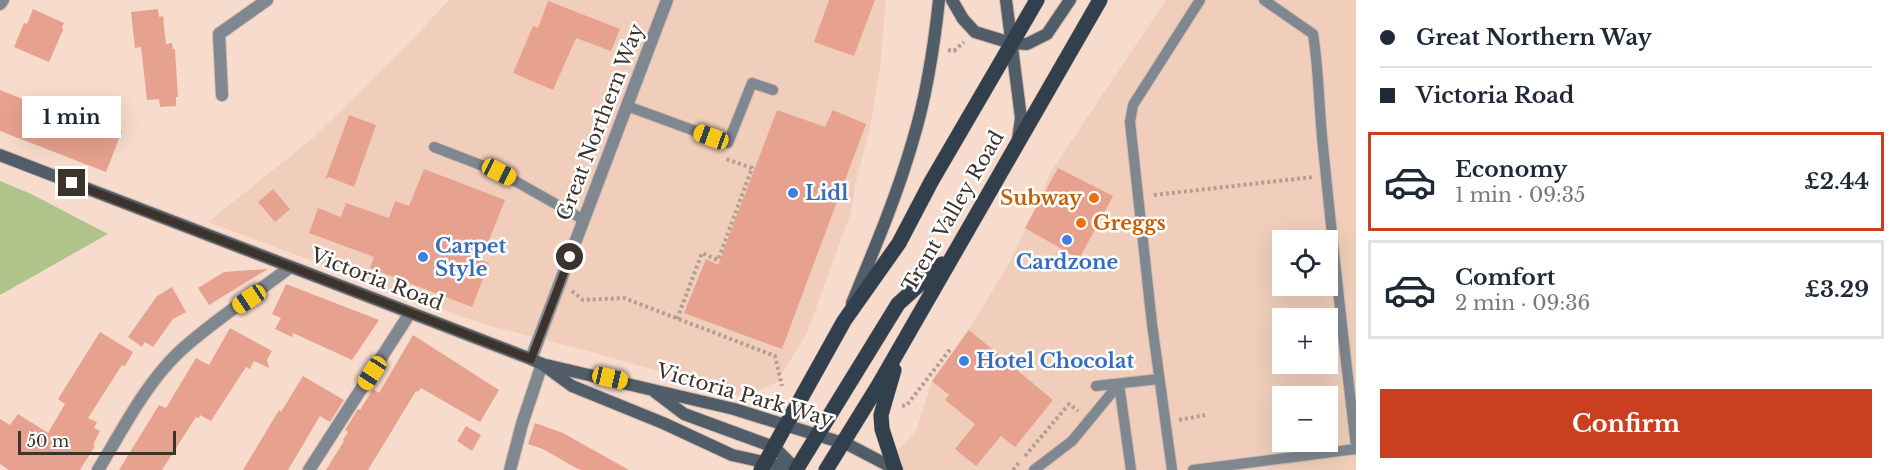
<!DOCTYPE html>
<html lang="en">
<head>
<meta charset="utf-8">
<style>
	:root { --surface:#fff; --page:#f6f6f7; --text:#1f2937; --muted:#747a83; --line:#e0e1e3; --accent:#c93f1f }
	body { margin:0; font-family:"Libre Baskerville",serif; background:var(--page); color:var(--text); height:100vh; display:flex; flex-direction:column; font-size:22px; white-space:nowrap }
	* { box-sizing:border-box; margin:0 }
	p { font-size:20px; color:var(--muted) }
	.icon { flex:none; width:33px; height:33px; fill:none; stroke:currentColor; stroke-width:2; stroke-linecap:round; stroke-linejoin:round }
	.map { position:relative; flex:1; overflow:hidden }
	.side { display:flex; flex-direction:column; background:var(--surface); width:540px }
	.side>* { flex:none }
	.top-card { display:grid; align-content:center; height:132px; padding:0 24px; background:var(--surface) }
	.fabs { position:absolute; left:1272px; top:230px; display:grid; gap:12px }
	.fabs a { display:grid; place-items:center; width:66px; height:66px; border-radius:0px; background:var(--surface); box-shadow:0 6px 24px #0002; font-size:30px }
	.scale { position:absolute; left:18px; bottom:15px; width:158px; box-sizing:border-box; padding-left:6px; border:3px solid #3d332d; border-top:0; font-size:16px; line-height:21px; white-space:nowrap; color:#3d332d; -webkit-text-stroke:4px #fff; paint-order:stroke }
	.end { position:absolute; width:27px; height:27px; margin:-14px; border:8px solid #3d332d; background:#fff; box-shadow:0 0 0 3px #fff }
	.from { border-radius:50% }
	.bubble { position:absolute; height:42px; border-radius:0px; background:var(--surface); box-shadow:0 6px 24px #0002; font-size:20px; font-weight:800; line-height:42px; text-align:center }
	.car { position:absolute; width:18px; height:36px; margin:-18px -9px; border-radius:8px; box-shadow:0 0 4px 2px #0007; background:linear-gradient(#f5c518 24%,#345 0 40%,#f5c518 0 76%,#345 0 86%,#f5c518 0) }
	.top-card b { display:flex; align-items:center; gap:21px; height:57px; font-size:22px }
	.top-card b+b { border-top:2px solid var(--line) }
	.top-card i { width:15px; height:15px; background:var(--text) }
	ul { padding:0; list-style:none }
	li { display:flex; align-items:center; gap:18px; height:99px; margin:0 12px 9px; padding:0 12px; border:3px solid var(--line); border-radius:0px }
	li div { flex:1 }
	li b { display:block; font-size:22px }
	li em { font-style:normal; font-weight:800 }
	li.current { border-color:var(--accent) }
	li>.icon { width:54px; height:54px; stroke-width:1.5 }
	.primary-button { display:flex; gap:12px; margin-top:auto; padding:12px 24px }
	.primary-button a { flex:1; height:69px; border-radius:0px; background:var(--accent); color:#fff; font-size:24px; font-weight:800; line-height:69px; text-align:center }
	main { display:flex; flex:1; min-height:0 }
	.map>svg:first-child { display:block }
	.built { fill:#f0cebb; fill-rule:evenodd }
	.green { fill:#b0c38b }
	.building { fill:#e6a28e }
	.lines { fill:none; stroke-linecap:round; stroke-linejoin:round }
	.lane-casing { stroke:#d2b9ac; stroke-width:12 }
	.street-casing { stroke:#d2b9ac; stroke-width:14 }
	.secondary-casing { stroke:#d2b9ac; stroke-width:14 }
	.primary-casing { stroke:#d2b9ac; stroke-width:16 }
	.path { stroke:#b49e92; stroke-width:4; stroke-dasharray:3 3; stroke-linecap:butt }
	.lane { stroke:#7f8790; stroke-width:10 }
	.street { stroke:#7f8790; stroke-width:12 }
	.secondary { stroke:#525d6a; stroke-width:12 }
	.primary { stroke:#32404e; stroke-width:15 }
	.route { stroke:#3d332d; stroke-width:8 }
	.shop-dot { fill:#3f7fe0; stroke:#fff; stroke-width:2 }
	.food-dot { fill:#e8710a; stroke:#fff; stroke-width:2 }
	.labels { text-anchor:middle; stroke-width:5; stroke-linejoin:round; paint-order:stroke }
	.street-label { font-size:20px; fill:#3d332d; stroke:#fff }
	.shop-label { font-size:20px; font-weight:bold; fill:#366cbe; stroke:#fff; text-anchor:start }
	.food-label { font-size:20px; font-weight:bold; fill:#c56008; stroke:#fff; text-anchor:end }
</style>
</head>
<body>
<main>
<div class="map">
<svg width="1356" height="470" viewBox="0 0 1356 470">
	<rect width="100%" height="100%" fill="#f7dbcc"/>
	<!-- built -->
	<path class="built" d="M449,0H886L880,68L869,132L856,181L851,212L807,333L777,382L744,396L592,352L483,324L208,222L312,139L413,39Z
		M1166,0H1356V470H878L916,431L932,381L974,321L1010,262L1052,170ZM1282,240H1328V285H1282ZM1282,318H1328V363H1282ZM1282,396H1328V441H1282Z"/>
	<!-- green -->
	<path class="green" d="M0,181L31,194L108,234L0,295Z"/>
	<!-- building -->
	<path class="building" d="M829,0H875L854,56L814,42Z
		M548,1L620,29L611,51L576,38L553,90L513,73L533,26L538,28Z
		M33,9L64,23L62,27L63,30L49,62L14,47L24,23L27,24Z
		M158,9L159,17L163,16L166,44L172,43L173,49H175L178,97H176V106L160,107L159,99L147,100L141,47L135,48L131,12Z
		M0,90L65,116L68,110L122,131L106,172L0,131Z
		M777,110L825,127L833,110L866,124L782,349L684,313L706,259L718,265Z
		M349,115L376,125L354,187L329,177L330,176L325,180Z
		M1058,168L1113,196L1079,259L1025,228Z
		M424,169L505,200L481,260L489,263L472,307L370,268L374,257L309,233L318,208L341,217L346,203L389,218L395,201L409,206Z
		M273,189L290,209L275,222L258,202Z
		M268,269L209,305L198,288L224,272Z
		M286,284L379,320L352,360L293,333L292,337L275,329L281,318L272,314Z
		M172,287L186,312L173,319L153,347L145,342L142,347L128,337L157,296Z
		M230,328L272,351L267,360L269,368L254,361L250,369L246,367L211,421L200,415L199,418L196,417L162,470H119L159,405L166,408L196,358L209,365Z
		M969,330L1053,400L1015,447L1001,436L976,466L955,449L975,424L945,400L949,395L932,381Z
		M100,332L133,352L125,366L122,365L88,418L97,422L94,428L100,431L93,445L95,446L80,470H9L0,464V419L10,425L18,414L48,433L65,404L58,399Z
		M413,335L499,390L480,422L421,388L418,392L416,391L368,470H326L344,441L343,440L348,432L345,430L358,409L360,410L373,389L379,393Z
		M303,376L344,400L330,422L320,416L288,470H243L279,410L281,412Z
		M535,423L563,433L629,470H581L574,467L543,449L528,444Z
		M466,426L481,435L472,451L457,441Z"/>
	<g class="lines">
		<!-- lane casing -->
		<g class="lane-casing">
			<path id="lane" d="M1264,0L1313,34C1319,71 1319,110 1323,147C1333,247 1344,346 1356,446
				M627,106L728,143L752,83L773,90
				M434,147L499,172L584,220
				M1119,384L1131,470
				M1096,386L1159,379
				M1034,470L1072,441L1119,384
				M1172,470L1152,324L1130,122L1133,105L1200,0
				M1193,470L1356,449"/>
		</g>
		<!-- street casing -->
		<g class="street-casing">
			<path id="street" d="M0,4L3,0
				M222,95L219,34L267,0
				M531,359L667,0
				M98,470C122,431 144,386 178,353C212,321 253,296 290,267
				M309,470L410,313
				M510,470L522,424L542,364"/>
		</g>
		<!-- secondary casing -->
		<g class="secondary-casing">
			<path id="secondary" d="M952,0L963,19L975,32L1011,43L1027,44L1047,34L1070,0
				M1006,0L1021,118L1018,139
				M0,155L531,359L542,364L572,386L663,423L732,455L799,470
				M852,303C874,250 897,196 913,140C927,94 934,47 939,0
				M546,365L734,409L849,445L897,470
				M655,392L684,414L774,447L795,468"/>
		</g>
		<!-- primary casing -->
		<g class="primary-casing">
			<path id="primary" d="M894,370L881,415L882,429L895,469
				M761,470L844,321L899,243L931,182L1037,0
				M796,470L898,304L942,264
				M826,470L878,386L1100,0"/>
		</g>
		<!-- path -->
		<path class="path" d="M948,50L954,51L964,42
			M1154,195L1313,177
			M572,291L583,300L624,298L775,356L782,386
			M677,319L702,253L718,260L752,168L726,159
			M902,406L907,405L951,348
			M1179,420L1205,415
			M1025,456L1069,404L1078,411
			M1013,470L1020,461"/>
		<!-- lane -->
		<use href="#lane" class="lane"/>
		<!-- street -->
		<use href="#street" class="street"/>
		<!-- secondary -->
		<use href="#secondary" class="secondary"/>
		<!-- primary -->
		<use href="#primary" class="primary"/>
	</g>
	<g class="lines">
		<!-- route -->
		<path class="route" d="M72,183L531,359L570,257"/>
	</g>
	<!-- markers -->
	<g class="shop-dot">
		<circle cx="793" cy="193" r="6"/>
		<circle cx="1067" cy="240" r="6"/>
		<circle cx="423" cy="257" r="6"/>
		<circle cx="964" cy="361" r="6"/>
	</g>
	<g class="food-dot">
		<circle cx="1094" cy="198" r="6"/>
		<circle cx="1081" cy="223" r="6"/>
	</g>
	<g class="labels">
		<!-- street labels -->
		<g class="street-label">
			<text transform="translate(600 122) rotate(-69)" y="7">Great Northern Way</text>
			<text transform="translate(953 211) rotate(-60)" y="7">Trent Valley Road</text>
			<text transform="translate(377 279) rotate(21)" y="7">Victoria Road</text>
			<text transform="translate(745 395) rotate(16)" y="7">Victoria Park Way</text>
		</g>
		<!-- shop labels -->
		<g class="shop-label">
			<text x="805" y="200">Lidl</text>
			<text x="435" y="253">Carpet<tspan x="435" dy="23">Style</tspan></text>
			<text x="1067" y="269" text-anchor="middle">Cardzone</text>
			<text x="976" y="368">Hotel Chocolat</text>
		</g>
		<!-- food labels -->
		<g class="food-label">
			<text x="1082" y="205">Subway</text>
			<text x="1093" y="230" text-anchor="start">Greggs</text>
		</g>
	</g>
</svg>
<div class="fabs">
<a><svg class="icon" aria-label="locate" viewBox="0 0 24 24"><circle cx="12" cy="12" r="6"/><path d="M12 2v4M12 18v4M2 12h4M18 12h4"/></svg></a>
<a>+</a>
<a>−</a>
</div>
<div class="scale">50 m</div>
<i class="end from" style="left:570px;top:257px"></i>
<i class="end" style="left:72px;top:183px"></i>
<div class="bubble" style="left:22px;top:96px;width:99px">1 min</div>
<i class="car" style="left:711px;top:137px;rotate:290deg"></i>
<i class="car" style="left:499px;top:172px;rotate:117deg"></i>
<i class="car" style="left:249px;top:299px;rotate:236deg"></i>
<i class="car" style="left:372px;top:373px;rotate:213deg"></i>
<i class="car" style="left:610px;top:378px;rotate:103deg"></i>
</div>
<section class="side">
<div class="top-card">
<b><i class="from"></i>Great Northern Way</b>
<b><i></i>Victoria Road</b>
</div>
<ul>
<li class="current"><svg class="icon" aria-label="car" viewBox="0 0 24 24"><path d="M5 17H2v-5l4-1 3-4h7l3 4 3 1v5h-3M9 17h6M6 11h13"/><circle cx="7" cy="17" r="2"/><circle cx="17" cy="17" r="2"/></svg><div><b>Economy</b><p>1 min · 09:35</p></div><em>£2.44</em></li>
<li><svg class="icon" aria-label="car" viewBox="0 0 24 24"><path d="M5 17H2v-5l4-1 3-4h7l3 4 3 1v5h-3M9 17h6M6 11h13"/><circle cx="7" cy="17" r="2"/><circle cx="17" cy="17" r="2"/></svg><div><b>Comfort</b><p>2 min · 09:36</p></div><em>£3.29</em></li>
</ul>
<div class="primary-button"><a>Confirm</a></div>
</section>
</main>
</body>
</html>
